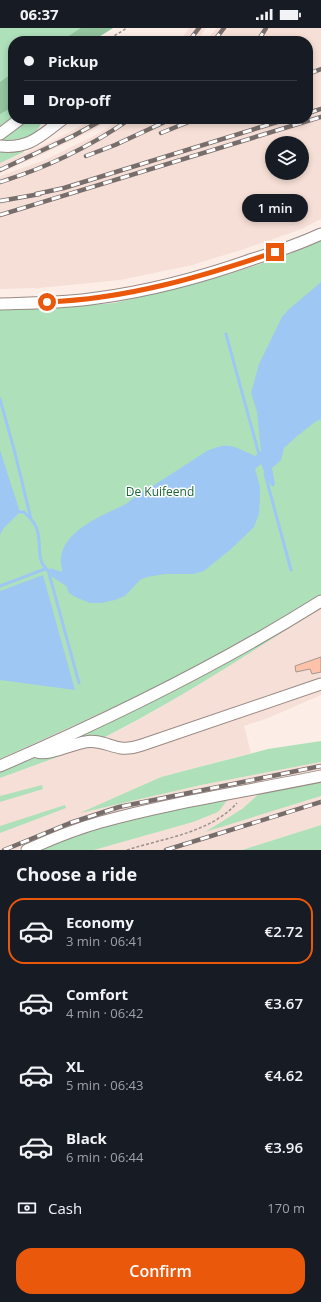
<!DOCTYPE html>
<html lang="en">
<head>
<meta charset="utf-8">
<style>
	:root { --surface:#171b24; --page:#242831; --text:#f1f3f6; --muted:#9ea1a6; --line:#363941; --accent:#ea580c }
	body { margin:0; font-family:"Open Sans",sans-serif; background:var(--page); color:var(--text); height:100vh; display:flex; flex-direction:column; font-size:15px; white-space:nowrap }
	* { box-sizing:border-box; margin:0 }
	p { font-size:13px; color:var(--muted) }
	.icon { flex:none; width:22px; height:22px; fill:none; stroke:currentColor; stroke-width:2; stroke-linecap:round; stroke-linejoin:round }
	.map { position:relative; height:822px; overflow:hidden }
	.side { display:flex; flex-direction:column; background:var(--surface); flex:1 }
	.side>* { flex:none }
	.banner { position:absolute; left:8px; top:8px; width:305px; height:88px; border-radius:16px; box-shadow:0 2px 6px #0003; display:grid; align-content:center; height:88px; padding:0 16px; background:var(--surface) }
	.fabs { position:absolute; left:265px; top:108px; display:grid; gap:8px }
	.fabs a { display:grid; place-items:center; width:44px; height:44px; border-radius:50%; background:var(--surface); box-shadow:0 2px 6px #0003; font-size:20px }
	.end { position:absolute; width:18px; height:18px; margin:-9px; border:5px solid #ea580c; background:#fff; box-shadow:0 0 0 2px #fff }
	.from { border-radius:50% }
	.bubble { position:absolute; height:28px; border-radius:14px; background:var(--surface); box-shadow:0 2px 6px #0003; font-size:13px; font-weight:600; line-height:28px; text-align:center }
	.banner b { display:flex; align-items:center; gap:14px; height:38px; font-size:15px }
	.banner b+b { border-top:1px solid var(--line) }
	.banner i { width:10px; height:10px; background:var(--text) }
	ul { padding:0; list-style:none }
	li { display:flex; align-items:center; gap:12px; height:66px; margin:0 8px 6px; padding:0 8px; border:2px solid transparent; border-radius:16px }
	li div { flex:1 }
	li b { display:block; font-size:15px }
	li em { font-style:normal; font-weight:600 }
	li.on { border-color:var(--accent) }
	li>.icon { width:36px; height:36px; stroke-width:1.5 }
	h2 { padding:0 16px; font-size:18px; line-height:48px }
	.pay { display:flex; align-items:center; gap:10px; height:44px; padding:0 16px; font-size:15px }
	.pay p { margin-inline-start:auto }
	.primary-button { display:flex; gap:8px; margin-top:auto; padding:8px 16px }
	.primary-button a { flex:1; height:46px; border-radius:16px; background:var(--accent); color:#fff; font-size:16px; font-weight:600; line-height:46px; text-align:center }
	.status { display:flex; justify-content:space-between; align-items:center; height:28px; padding:0 20px; background:var(--surface); direction:ltr }
	.status svg { height:11px; fill:currentColor }
	.map>svg:first-child { display:block }
	.built { fill:#f6dfd6; fill-rule:evenodd }
	.green { fill:#aee0ba }
	.forest { fill:#92c49e }
	.water { fill:#9ec8f3 }
	.lines { fill:none; stroke-linecap:round; stroke-linejoin:round }
	.stream { stroke:#9ec8f3; stroke-width:3 }
	.building { fill:#fdc2a9; stroke:#a49690 }
	.minor-casing { stroke:#978984; stroke-width:13 }
	.path { stroke:#9a908c; stroke-width:1.5; stroke-dasharray:3 2; stroke-linecap:butt }
	.minor { stroke:#fff; stroke-width:11 }
	.rail-casing { stroke:#776e6b; stroke-width:4.5 }
	.rail { stroke:#fff; stroke-width:3; stroke-dasharray:9; stroke-linecap:butt }
	.route { stroke:#ea580c; stroke-width:5 }
	.labels { text-anchor:middle; stroke-width:3; stroke-linejoin:round; paint-order:stroke }
	.park-label { font-size:12px; fill:#1b6636; stroke:#fff }
</style>
</head>
<body>
<div class="status"><b>06:37</b><svg viewBox="0 0 49 12"><path d="M0 12V9h3v3zM5 12V6h3v6zM10 12V3h3v9zM15 12V0h3v12zM26 1h20v11H26zM47 4h2v5h-2z"/></svg></div>
<div class="map">
<svg width="321" height="822" viewBox="0 0 321 822">
	<rect width="100%" height="100%" fill="#fcede7"/>
	<!-- built -->
	<path class="built" d="M189,0H206L197,13H180Z
		M217,0H321V191L302,201L244,221L192,237L120,252L39,260L0,261V148L45,132L92,109L122,91H308V13H206ZM272,115H302V145H272Z
		M93,91H111L89,104L43,126L0,145V135L51,114Z
		M321,580V667L268,690L244,698L251,725L161,749L84,784L201,757L321,734V742L106,786L66,801L16,822H0V750L82,720L125,699L156,682Z
		M261,764L242,781L207,803L321,768V797L242,822H94L193,794L218,784L230,768Z"/>
	<!-- green -->
	<path class="green" d="M0,0H113L92,13H13V91L0,102Z
		M24,91H44C41,96 38,101 35,105C26,115 11,114 0,113V108Z
		M22,120L24,124L0,135V121Z
		M321,212V568L189,645L0,731V282L55,280L114,275L158,265L226,247L282,229Z
		M321,576V580C249,625 177,673 101,711L90,708L61,717Z
		M321,713V734L201,757L80,785L161,749L268,721Z
		M82,718V720L0,750V741L27,730Z
		M321,750V768L205,804L242,781L261,764Z
		M42,757L43,761L0,774V768Z
		M230,768L223,778L218,784L193,794L94,822H34L72,806Z
		M65,777L66,780L0,805V798Z
		M321,797V822H242Z"/>
	<!-- forest -->
	<path class="forest" d="M81,0H113L92,13H61Z
		M13,45V79L0,86V54Z"/>
	<!-- water -->
	<path class="water" d="M321,254V391L315,394L296,409L284,420L281,432L272,440L275,456L273,459C266,453 265,444 261,436L255,441L260,459V470L259,486L254,499L231,521L204,543L193,546H165L147,549L140,552L125,568L115,572L101,575H90L75,569L69,565L66,558L51,548L50,540L62,544C62,539 60,534 61,529C65,501 104,487 126,476L131,472L207,423C230,413 234,419 255,428L261,423L257,384L251,365L259,336L282,289L288,282Z
		M0,422L20,484L3,501L0,507Z
		M43,547L75,662L0,652V563Z"/>
	<g class="lines">
		<!-- stream -->
		<path class="stream" d="M226,306L260,430
			M0,371L15,425L31,491
			M265,446L291,542
			M20,484H24C28,488 34,493 36,499C43,513 34,533 49,543
			M48,542L79,655
			M0,558L45,541"/>
	</g>
	<!-- building -->
	<path class="building" d="M321,629V644L312,646L310,641L296,644L295,638Z"/>
	<g class="lines">
		<!-- minor casing -->
		<g class="minor-casing">
			<path id="minor" d="M0,106L20,91
				M0,118C30,121 40,108 63,91
				M0,276C32,275 65,275 97,270C150,263 202,249 253,231C276,224 299,216 321,206
				M37,724C48,728 73,716 85,714C97,711 109,718 121,720C128,721 136,719 142,717L321,656
				M0,738C111,690 219,637 321,573
				M27,822C51,811 76,801 101,794C173,774 248,763 321,748"/>
		</g>
		<!-- path -->
		<path class="path" d="M106,13L127,0
			M127,822C164,810 210,805 237,775"/>
		<!-- minor -->
		<use href="#minor" class="minor"/>
		<!-- rail casing -->
		<g class="rail-casing">
			<path id="rail" d="M189,13L199,0
				M214,13L224,0
				M258,13L266,0
				M308,46L321,41
				M308,85L321,81
				M161,105L196,91
				M86,128L115,117L171,91
				M0,142L73,108L104,91
				M0,154C46,140 91,118 130,91
				M36,166L64,160L287,91
				M0,173L40,166
				M0,187L321,89
				M4,822L70,795L119,779L321,738
				M166,822L321,774"/>
		</g>
		<!-- rail -->
		<use href="#rail" class="rail"/>
	</g>
	<g class="lines">
		<!-- route -->
		<path class="route" d="M47,274C126,271 201,249 275,224"/>
	</g>
	<g class="labels">
		<!-- park labels -->
		<g class="park-label">
			<text x="160" y="468">De Kuifeend</text>
		</g>
	</g>
</svg>
<div class="fabs">
<a><svg class="icon" aria-label="layers" viewBox="0 0 24 24"><path d="M12 4l9 5-9 5-9-5zM3 14l9 5 9-5"/></svg></a>
</div>
<i class="end from" style="left:47px;top:274px"></i>
<i class="end" style="left:275px;top:224px"></i>
<div class="bubble" style="left:242px;top:166px;width:66px">1 min</div>
<div class="banner">
<b><i class="from"></i>Pickup</b>
<b><i></i>Drop-off</b>
</div>
</div>
<section class="side">
<h2>Choose a ride</h2>
<ul>
<li class="on"><svg class="icon" aria-label="car" viewBox="0 0 24 24"><path d="M5 17H2v-5l4-1 3-4h7l3 4 3 1v5h-3M9 17h6M6 11h13"/><circle cx="7" cy="17" r="2"/><circle cx="17" cy="17" r="2"/></svg><div><b>Economy</b><p>3 min · 06:41</p></div><em>€2.72</em></li>
<li><svg class="icon" aria-label="car" viewBox="0 0 24 24"><path d="M5 17H2v-5l4-1 3-4h7l3 4 3 1v5h-3M9 17h6M6 11h13"/><circle cx="7" cy="17" r="2"/><circle cx="17" cy="17" r="2"/></svg><div><b>Comfort</b><p>4 min · 06:42</p></div><em>€3.67</em></li>
<li><svg class="icon" aria-label="car" viewBox="0 0 24 24"><path d="M5 17H2v-5l4-1 3-4h7l3 4 3 1v5h-3M9 17h6M6 11h13"/><circle cx="7" cy="17" r="2"/><circle cx="17" cy="17" r="2"/></svg><div><b>XL</b><p>5 min · 06:43</p></div><em>€4.62</em></li>
<li><svg class="icon" aria-label="car" viewBox="0 0 24 24"><path d="M5 17H2v-5l4-1 3-4h7l3 4 3 1v5h-3M9 17h6M6 11h13"/><circle cx="7" cy="17" r="2"/><circle cx="17" cy="17" r="2"/></svg><div><b>Black</b><p>6 min · 06:44</p></div><em>€3.96</em></li>
</ul>
<div class="pay"><svg class="icon" aria-label="cash" viewBox="0 0 24 24"><path d="M3 7h18v10H3z"/><circle cx="12" cy="12" r="2"/></svg>Cash<p>170 m</p></div>
<div class="primary-button"><a>Confirm</a></div>
</section>
</body>
</html>
